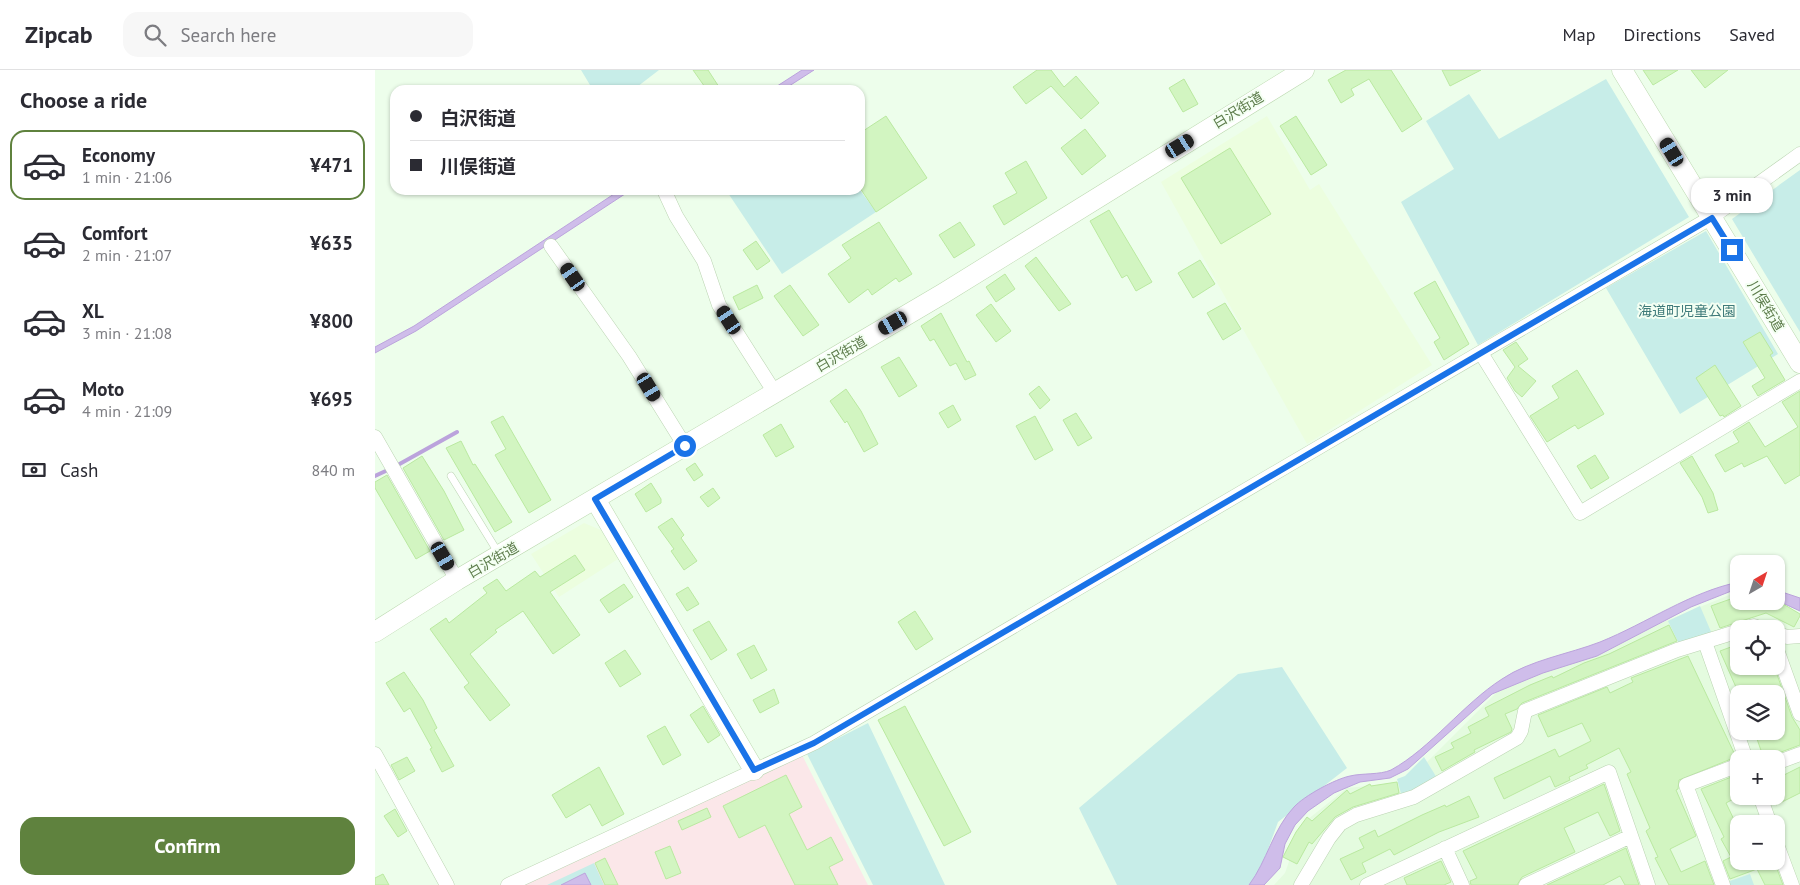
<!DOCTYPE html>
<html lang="en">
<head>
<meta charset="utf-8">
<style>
	:root { --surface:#fff; --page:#f7f7f7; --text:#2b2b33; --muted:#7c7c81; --line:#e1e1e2; --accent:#5f823e }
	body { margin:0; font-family:"PT Sans","Noto Sans JP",sans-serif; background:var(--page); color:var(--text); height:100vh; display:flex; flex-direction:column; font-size:19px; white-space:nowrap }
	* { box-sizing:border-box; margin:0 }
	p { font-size:16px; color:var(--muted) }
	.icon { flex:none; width:28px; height:28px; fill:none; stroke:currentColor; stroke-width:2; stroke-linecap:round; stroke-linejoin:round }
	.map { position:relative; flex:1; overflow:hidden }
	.panel { display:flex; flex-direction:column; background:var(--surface); width:375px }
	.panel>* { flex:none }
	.banner { position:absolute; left:15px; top:15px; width:475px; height:110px; border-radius:15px; box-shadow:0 1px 4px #0004; display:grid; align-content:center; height:110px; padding:0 20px; background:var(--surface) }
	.needle { width:32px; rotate:39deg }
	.buttons { position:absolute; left:1355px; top:485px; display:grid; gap:10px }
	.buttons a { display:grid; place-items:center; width:55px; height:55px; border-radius:10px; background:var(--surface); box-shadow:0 1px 4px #0004; font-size:25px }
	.end { position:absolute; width:22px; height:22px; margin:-11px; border:6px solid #1a73e8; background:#fff; box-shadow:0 0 0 2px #fff }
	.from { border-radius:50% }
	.bubble { position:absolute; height:35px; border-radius:15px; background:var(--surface); box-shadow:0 1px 4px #0004; font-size:16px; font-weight:700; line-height:35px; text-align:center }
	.car { position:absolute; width:15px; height:30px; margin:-15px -8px; border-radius:6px; box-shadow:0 0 4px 1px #0007; background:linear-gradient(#222 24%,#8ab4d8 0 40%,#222 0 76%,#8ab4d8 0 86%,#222 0) }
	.banner b { display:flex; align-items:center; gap:18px; height:48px; font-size:19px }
	.banner b+b { border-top:1px solid var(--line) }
	.banner i { width:12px; height:12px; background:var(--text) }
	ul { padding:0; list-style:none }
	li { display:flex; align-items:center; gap:15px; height:70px; margin:0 10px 8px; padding:0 10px; border:2px solid transparent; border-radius:15px }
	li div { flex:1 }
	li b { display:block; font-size:19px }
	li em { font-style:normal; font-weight:700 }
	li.on { border-color:var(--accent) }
	li>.icon { width:45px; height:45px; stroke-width:1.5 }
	h2 { padding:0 20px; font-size:22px; line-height:60px }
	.pay { display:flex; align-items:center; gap:12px; height:55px; padding:0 20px; font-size:19px }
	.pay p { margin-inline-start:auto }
	.action { display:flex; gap:10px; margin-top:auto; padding:10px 20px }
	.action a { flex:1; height:58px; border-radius:15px; background:var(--accent); color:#fff; font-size:20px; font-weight:700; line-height:58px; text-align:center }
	header { display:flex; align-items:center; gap:30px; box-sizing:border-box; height:70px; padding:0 25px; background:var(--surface); border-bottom:1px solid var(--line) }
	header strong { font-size:24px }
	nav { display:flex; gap:28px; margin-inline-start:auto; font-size:18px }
	.search { width:350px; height:45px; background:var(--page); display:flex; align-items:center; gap:12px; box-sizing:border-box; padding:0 18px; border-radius:15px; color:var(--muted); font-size:19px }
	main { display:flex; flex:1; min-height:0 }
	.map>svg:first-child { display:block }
	.residential { fill:#e4fbdf; fill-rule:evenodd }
	.commercial { fill:#ecfedf }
	.education { fill:#fbe7e9 }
	.green { fill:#c7ede8 }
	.water { fill:#cfbdea; stroke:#bba3dc }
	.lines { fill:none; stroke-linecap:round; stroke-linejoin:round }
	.stream { stroke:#bba3dc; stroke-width:4 }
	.building { fill:#d2f5c1; stroke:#bae9a0 }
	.lane-casing { stroke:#bbd4b2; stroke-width:8 }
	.street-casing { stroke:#bbd4b2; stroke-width:15 }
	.secondary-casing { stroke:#bdd9b1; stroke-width:21 }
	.lane { stroke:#fff; stroke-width:7 }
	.street { stroke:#fff; stroke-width:14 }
	.secondary { stroke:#fff; stroke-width:20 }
	.route { stroke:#1a73e8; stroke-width:6 }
	.labels { text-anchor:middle; stroke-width:4; stroke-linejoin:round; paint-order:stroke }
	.street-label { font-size:14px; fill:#5d7c4b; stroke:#f4fff3 }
	.park-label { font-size:14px; fill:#3f7b7a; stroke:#f4fff3 }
</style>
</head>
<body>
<header>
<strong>Zipcab</strong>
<div class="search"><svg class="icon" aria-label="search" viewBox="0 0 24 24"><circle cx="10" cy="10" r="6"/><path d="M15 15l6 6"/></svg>Search here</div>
<nav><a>Map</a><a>Directions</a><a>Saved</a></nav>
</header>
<main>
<section class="panel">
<h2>Choose a ride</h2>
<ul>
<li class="on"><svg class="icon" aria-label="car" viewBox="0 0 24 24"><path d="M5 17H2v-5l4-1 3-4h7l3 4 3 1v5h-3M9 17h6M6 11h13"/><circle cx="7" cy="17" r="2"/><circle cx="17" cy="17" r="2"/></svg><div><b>Economy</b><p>1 min · 21:06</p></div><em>¥471</em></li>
<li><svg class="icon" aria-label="car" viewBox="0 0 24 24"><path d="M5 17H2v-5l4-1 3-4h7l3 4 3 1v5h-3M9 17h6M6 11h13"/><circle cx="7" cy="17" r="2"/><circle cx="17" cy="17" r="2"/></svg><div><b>Comfort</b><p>2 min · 21:07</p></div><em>¥635</em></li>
<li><svg class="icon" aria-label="car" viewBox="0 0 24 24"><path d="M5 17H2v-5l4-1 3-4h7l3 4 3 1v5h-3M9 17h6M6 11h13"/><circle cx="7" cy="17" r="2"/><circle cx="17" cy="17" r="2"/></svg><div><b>XL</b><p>3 min · 21:08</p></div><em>¥800</em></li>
<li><svg class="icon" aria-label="car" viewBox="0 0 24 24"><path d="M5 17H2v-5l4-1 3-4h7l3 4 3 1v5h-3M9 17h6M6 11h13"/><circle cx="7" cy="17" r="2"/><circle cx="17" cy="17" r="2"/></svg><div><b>Moto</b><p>4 min · 21:09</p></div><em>¥695</em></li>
</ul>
<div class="pay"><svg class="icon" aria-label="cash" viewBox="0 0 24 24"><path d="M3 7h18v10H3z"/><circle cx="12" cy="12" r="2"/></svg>Cash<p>840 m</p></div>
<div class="action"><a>Confirm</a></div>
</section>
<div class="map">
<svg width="1425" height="815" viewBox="0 0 1425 815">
	<rect width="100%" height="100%" fill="#edfeeb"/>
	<!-- residential -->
	<path class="residential" d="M1364,521V531H1392L1425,550V815H899L910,803L927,754L972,718L1032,712L1125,619ZM1364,559H1401V596H1364ZM1364,624H1401V661H1364ZM1364,689H1401V726H1364ZM1364,754H1401V791H1364Z"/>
	<!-- commercial -->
	<path class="commercial" d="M892,46L935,120L944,114L1057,295L932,374L786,112Z
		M209,453L226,460L243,489L184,527L156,484Z"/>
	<!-- education -->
	<path class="education" d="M426,683L493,815H151L148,809Z"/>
	<!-- green -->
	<path class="green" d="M206,0H284L258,20H218Z
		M1231,9L1314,147L1103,275L1026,132L1079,99L1051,51L1094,24L1124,69Z
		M1425,100V262L1357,149Z
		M351,120H485L501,142L407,204Z
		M1331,161L1403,284L1305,344L1231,218Z
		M1325,536L1337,564L1305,576L1293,551Z
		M907,597L972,698L903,752L880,815H742L704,738L863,604Z
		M493,653L570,815H498L432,684Z
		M1049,687L1062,708L1027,727L1022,709L1030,706Z
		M219,793L229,815H172Z
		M1375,804L1379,815H1353L1352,812Z"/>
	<!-- water -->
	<path class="water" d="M427,0H439L408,20H396Z
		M245,120H256L41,261L0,283V277L39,256Z
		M1364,512V518L1316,537L1222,586L1168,603L1117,624L1033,699L1015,708L985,712L959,723L933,741L920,755L910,774L905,798L889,815H874C892,791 898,759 919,737C929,726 960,709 975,706C987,703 1005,705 1016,700C1056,678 1088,634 1127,609C1155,590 1194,584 1225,572C1272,553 1315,522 1364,512Z
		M1401,520L1425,528V541L1401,530Z
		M210,803L216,815H186Z"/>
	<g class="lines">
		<!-- stream -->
		<path class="stream" d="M21,396L82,362
			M0,406L15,399"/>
	</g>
	<!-- building -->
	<path class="building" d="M318,0H333L346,20H332Z
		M662,0H676L689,17L701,6L724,33L706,49L676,16L651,34L638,17Z
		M971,0H1016L1047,49L1027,62L994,9L976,19L979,25L966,33L953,10Z
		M1067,0H1106L1075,16Z
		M1268,0H1303L1278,15Z
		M1316,0H1353L1330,18Z
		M809,9L823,34L808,42L794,18Z
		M511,46L552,108L501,142L485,118V63Z
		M921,46L952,95L936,105L905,56Z
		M710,59L731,86L707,105L686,78Z
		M855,78L896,144L846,174L806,108Z
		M651,91L672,128L629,155L618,136L642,123L630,103Z
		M734,140L777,212L761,221L752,205L747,208L715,151Z
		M504,152L537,204L524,212L521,208L497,225L493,219L474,233L453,204L476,188L467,175Z
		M585,152L600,175L579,188L564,165Z
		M381,171L395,191L382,200L368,180Z
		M661,187L696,234L684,241L650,196Z
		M825,190L840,214L818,228L803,203Z
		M630,204L640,219L621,232L611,217Z
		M1060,211L1094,274L1069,290L1059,272L1065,268L1039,223Z
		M382,215L388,228L364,240L358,227Z
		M415,215L444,255L428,266L399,226Z
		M850,233L866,259L848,270L832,243Z
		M616,234L636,261L621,272L601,245Z
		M566,243L592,292L594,291L601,305L590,310L581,293L575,296L559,269L555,271L546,256Z
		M1385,262L1398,283L1395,285L1410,310L1383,326L1377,316L1390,308L1368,272Z
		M1141,272L1153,289L1143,296L1161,311L1147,327L1140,321L1132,308L1140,297L1128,280Z
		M524,287L542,316L524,327L506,297Z
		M1340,295L1366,336L1349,347L1348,345L1345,346L1321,308Z
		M1202,300L1229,344L1203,359L1200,355L1172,372L1155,346L1184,328L1177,316Z
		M664,316L675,330L665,339L654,324Z
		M471,319L486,341L503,374L489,382L472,351L470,353L455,331Z
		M1425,321V405L1410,414L1392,386L1369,397L1367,393L1350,402L1340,385L1364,372L1358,362L1374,352L1390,377L1423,357L1407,332Z
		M578,335L586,350L573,358L564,343Z
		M701,343L717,368L703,376L688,350Z
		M128,346L176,430L154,443L120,385L131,379L116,352Z
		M660,346L678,380L660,390L641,356Z
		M406,354L419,377L401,387L388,365Z
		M86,371L98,395L100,394L137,452L120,462L71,378Z
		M1220,385L1234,408L1216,419L1202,396Z
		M47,386L69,421L89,460L69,470L28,398Z
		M1317,386L1338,423L1343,440L1333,443L1327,427L1305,393Z
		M320,393L328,405L319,411L311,399Z
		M12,405L55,481L41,489L0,418V412Z
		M276,413L286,429V433L271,442L260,424Z
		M338,418L345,428L333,437L325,427Z
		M297,448L309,465L306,468L322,491L309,500L296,481L299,479L283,457Z
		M200,485L210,500L175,522L205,565L178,584L148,541L120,560L122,562L95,584L135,635L115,651L89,617L94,613L55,559L71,548L74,553L112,523L108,518L122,509L131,521L160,501L165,507Z
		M249,514L258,527L234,543L225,530Z
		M313,517L324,534L312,541L301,524Z
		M1364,526V531H1403L1425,544V546L1419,557L1391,543L1345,558L1336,536Z
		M540,541L558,569L541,580L523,552Z
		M334,551L352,580L336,590L318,560Z
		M1294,555L1302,571L1147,633L1142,639L1130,644L1137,659L1136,662L1099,680L1100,682L1067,701L1060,687L1079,678L1076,673L1096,663L1093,657L1114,646L1110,638L1155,615L1177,606L1178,608L1209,593L1234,584Z
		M1364,574V596H1399L1417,647L1425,660V675L1398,685L1394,689H1389L1381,666L1392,661H1408L1401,645V624H1364L1345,581Z
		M379,575L392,600L376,609L362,584Z
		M250,580L266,604L245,617L230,593Z
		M1313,586L1361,687L1304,710L1303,719L1301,720L1321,766L1295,779L1306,802L1330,791L1339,815H1294L1280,788L1283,787L1271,761L1275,758L1252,704L1256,702L1244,678L1211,695L1213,698L1194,707L1195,710L1180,717L1175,706L1129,729L1119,708L1180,679L1184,687L1216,671L1207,653L1173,667L1163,645L1232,617L1235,623L1258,612L1256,608Z
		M29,602L48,630L62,658L59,660L79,696L67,702L55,679L57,678L35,638L29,642L11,613Z
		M399,619L404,633L385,643L378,630Z
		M328,636L345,665L333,673L315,645Z
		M530,636L596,762L569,776L503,650Z
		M290,656L306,685L288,695L272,666Z
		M32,687L40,701L24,710L16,695Z
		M224,697L249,744L227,756L215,734L191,748L177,725Z
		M1425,697V723L1401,735V709Z
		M1364,704V726L1351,733L1364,760V791H1399L1408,815H1390L1382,799L1355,809L1348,791L1356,787L1346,769L1349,767L1326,719Z
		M411,705L427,737L414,744L432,780L456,767L468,790L454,797L463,815H420L390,755L364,768L348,736Z
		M1022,712L1024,723L978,737L960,747L937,774L934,772L922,794L908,787L921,762L932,747L937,751L972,720L975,724L995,714L996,716Z
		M1229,714L1245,761L1235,766L1223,742L1189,758L1200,782L1147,807L1142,815H1096L1095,811L1102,808L1088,781Z
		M1094,726L1104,747L1064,762L1019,785L1015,779L987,793L991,802L976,810L965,789L989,778L984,768L1000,760L1003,767L1047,745L1070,735L1071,737Z
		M332,738L336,747L307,760L303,751Z
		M20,739L32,761L23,767L9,746Z
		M295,776L306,803L291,809L280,782Z
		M1251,778L1264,815H1250L1245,806L1228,815H1172Z
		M230,788L243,815H230L220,793Z
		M1066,791L1076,812L1069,815H1032L1029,808Z
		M8,804L14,815H0V808Z"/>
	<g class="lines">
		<!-- lane casing -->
		<g class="lane-casing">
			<path id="lane" d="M76,406L124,484"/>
		</g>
		<!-- street casing -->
		<g class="street-casing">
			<path id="street" d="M289,120L301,146L329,191L344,235L400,323
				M176,176L254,286L310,376
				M1106,283L1205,443L1425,311
				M0,367L82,510
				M1370,559L1379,556L1387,559
				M1401,563L1412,567L1425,566
				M1330,572L1371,689
				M1401,577L1425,644
				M0,684L72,815
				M1401,693L1425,684
				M1385,726L1395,754
				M1401,772L1417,815
				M1070,778L1087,815
				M133,815L439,673L1337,147L1425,84
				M926,815L954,768L965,754L981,745L1039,727L1142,668L1146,661L1150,641L1302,580L1364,561
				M992,815L1234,702L1273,815
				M1151,815L1256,766
				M1348,815L1311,715L1364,695"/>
		</g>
		<!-- secondary casing -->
		<g class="secondary-casing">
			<path id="secondary" d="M1247,0L1425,293
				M220,429L379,700
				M0,562L82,510L569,223L929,0"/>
		</g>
		<!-- lane -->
		<use href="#lane" class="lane"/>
		<!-- street -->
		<use href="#street" class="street"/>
		<!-- secondary -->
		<use href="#secondary" class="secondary"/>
	</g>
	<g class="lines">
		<!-- route -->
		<path class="route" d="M310,376L220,429L379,700L439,673L1337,148L1357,180"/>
	</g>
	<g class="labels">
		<!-- street labels -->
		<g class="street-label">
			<text transform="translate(863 40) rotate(-31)" y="5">白沢街道</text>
			<text transform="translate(1391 236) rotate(59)" y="5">川俣街道</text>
			<text transform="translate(466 284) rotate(-30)" y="5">白沢街道</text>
			<text transform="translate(118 490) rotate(-30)" y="5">白沢街道</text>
		</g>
		<!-- park labels -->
		<g class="park-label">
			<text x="1312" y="246">海道町児童公園</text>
		</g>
	</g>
</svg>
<div class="buttons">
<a><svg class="needle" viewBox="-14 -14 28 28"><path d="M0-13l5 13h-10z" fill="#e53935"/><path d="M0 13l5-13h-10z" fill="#7c7c81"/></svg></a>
<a><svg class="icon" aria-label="locate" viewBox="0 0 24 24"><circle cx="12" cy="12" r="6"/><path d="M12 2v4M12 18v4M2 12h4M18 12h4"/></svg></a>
<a><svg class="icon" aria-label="layers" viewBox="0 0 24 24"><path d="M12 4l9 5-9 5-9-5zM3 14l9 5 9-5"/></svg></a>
<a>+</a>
<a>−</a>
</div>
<i class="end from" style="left:310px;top:376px"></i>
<i class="end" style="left:1357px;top:180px"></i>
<div class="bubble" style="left:1316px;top:108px;width:82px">3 min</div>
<i class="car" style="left:805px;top:76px;rotate:59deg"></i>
<i class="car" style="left:1297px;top:82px;rotate:329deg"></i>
<i class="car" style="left:198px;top:207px;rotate:325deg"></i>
<i class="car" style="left:354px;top:250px;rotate:327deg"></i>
<i class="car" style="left:518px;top:253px;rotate:240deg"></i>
<i class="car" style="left:274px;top:317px;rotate:149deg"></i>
<i class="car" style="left:68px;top:486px;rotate:150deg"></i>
<div class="banner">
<b><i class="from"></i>白沢街道</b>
<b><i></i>川俣街道</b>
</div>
</div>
</main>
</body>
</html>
